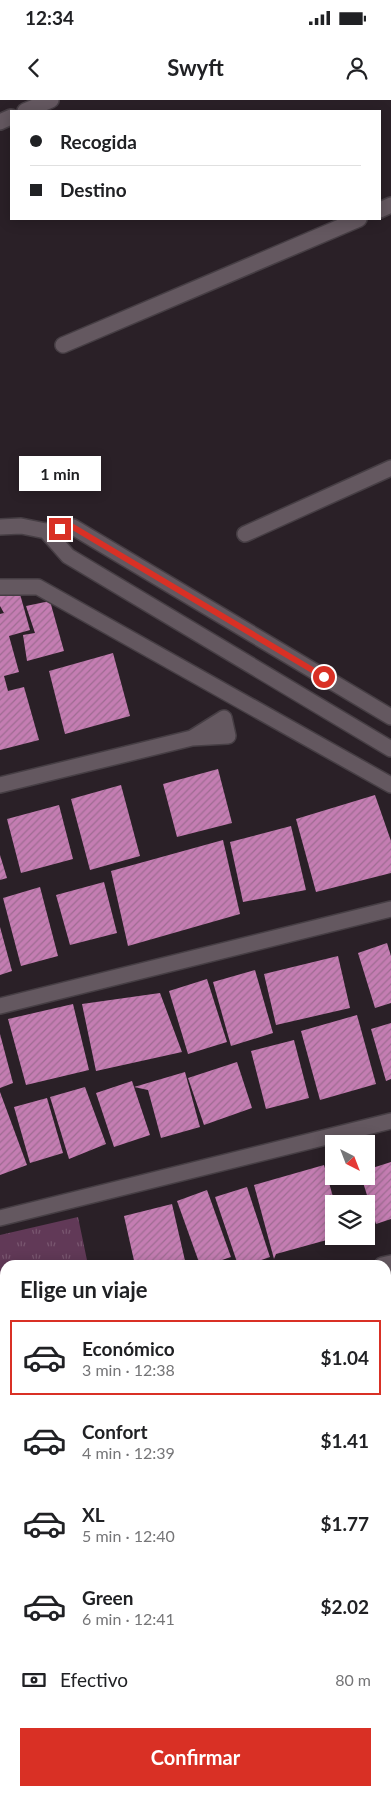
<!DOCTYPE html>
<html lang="es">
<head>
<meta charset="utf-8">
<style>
	:root { --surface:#fff; --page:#f6f6f6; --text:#202124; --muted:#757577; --line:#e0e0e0; --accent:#d93025 }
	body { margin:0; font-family:Lato,sans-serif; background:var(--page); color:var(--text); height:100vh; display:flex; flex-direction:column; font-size:19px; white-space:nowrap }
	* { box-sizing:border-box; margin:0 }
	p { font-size:16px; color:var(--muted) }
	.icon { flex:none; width:28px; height:28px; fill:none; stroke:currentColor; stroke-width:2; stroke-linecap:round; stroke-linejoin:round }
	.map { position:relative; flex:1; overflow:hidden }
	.panel { position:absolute; left:0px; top:1160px; width:391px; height:536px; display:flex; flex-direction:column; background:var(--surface); border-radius:15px 15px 0 0; box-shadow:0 2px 12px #0003 }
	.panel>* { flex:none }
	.hud { position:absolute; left:10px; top:10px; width:371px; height:110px; border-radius:0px; box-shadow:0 2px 12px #0003; display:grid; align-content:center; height:110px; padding:0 20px; background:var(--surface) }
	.needle { width:32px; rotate:138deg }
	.controls { position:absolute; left:325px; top:1035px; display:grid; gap:10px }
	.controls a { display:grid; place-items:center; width:50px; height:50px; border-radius:0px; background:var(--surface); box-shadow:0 2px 12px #0003; font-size:25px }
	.end { position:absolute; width:22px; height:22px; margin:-11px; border:6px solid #d93025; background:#fff; box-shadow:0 0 0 2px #fff }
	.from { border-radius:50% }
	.bubble { position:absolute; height:35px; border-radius:0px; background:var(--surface); box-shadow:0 2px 12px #0003; font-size:16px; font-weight:700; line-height:35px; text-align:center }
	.hud b { display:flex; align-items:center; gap:18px; height:48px; font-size:19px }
	.hud b+b { border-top:1px solid var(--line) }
	.hud i { width:12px; height:12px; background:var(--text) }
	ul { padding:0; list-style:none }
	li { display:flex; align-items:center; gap:15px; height:75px; margin:0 10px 8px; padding:0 10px; border:2px solid transparent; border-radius:0px }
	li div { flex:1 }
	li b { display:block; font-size:19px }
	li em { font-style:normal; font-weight:700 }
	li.current { border-color:var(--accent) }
	li>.icon { width:45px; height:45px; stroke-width:1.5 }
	h2 { padding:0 20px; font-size:22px; line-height:60px }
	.pay { display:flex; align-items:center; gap:12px; height:55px; padding:0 20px; font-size:19px }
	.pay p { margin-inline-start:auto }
	.primary-button { display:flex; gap:10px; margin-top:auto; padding:10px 20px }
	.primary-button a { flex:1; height:58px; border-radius:0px; background:var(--accent); color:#fff; font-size:20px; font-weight:700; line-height:58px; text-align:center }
	.status { display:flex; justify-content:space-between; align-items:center; height:35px; padding:0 25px; background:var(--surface); direction:ltr }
	.status svg { height:14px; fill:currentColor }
	header { display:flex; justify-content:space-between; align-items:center; height:65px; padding:0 20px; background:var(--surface); font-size:22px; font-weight:700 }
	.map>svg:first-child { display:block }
	.park { fill:url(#park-tufts) }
	.building { fill:url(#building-hatch) }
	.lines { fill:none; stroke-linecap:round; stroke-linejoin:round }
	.street-casing { stroke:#463e44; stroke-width:18 }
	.street { stroke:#645860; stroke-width:15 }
	.route { stroke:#d93025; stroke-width:6 }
</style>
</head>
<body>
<div class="status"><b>12:34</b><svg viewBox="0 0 49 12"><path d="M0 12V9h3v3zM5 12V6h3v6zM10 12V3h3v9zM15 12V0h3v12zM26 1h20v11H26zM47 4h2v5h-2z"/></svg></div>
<header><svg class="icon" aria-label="back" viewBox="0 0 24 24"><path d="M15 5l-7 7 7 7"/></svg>Swyft<svg class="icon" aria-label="person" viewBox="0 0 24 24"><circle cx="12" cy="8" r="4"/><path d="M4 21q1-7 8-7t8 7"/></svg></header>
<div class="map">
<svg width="391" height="1696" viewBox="0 0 391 1696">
	<defs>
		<pattern id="park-tufts" width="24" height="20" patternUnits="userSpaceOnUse" patternTransform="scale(1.25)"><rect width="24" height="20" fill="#613957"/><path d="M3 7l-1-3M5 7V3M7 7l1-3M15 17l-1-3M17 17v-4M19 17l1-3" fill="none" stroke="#78566f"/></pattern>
		<pattern id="building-hatch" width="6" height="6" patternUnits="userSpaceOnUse" patternTransform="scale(1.25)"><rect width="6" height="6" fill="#c47db2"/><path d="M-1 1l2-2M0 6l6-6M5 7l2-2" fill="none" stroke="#9e6c92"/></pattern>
	</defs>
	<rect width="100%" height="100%" fill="#2a2027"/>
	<!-- park -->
	<path class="park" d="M78,1117L88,1165H5V1205H0V1135Z"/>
	<!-- building -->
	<path class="building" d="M0,492L20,494L30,530L9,536L19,572L4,576L8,591L24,587L39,640L0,650V514L4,513L0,506Z
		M50,501L64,551L27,561L23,535L35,533L26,506Z
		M113,553L130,616L65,634L49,571Z
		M218,669L232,723L177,737L163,684Z
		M121,685L140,756L90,770L71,699Z
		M375,695L391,741V773L316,792L296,719Z
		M59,705L73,759L21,773L7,719Z
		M291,726L306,790L243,802L230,742Z
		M223,740L240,814L128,846L111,771Z
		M0,755L7,778L0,780Z
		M104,782L117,833L70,845L56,795Z
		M40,787L58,856L21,866L3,798Z
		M0,827L12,871L0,875Z
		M387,843L391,856V903L375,908L358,853Z
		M338,856L350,908L276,925L264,874Z
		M255,870L273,933L231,946L213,882Z
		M207,879L227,942L188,954L169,891Z
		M160,893L182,952L96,971L82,904Z
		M73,904L89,970L26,985L8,919Z
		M357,915L376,984L320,1000L301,931Z
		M391,923V979L386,981L371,929Z
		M0,934L13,983L0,988Z
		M294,940L309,998L266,1009L251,951Z
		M237,962L252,1008L204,1025L188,978Z
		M185,972L200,1027L161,1038L148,990L134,987Z
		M132,981L150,1035L114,1047L96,993Z
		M85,987L106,1044L69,1059L50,997Z
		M0,992L27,1065L0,1075Z
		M47,998L63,1053L30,1063L14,1007Z
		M391,1062V1119L376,1124L361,1076H366V1070Z
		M324,1065L335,1104L334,1138L276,1154L274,1159L254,1085Z
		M247,1087L270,1157L247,1165H238L215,1097Z
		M207,1090L231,1157L207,1165H200L177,1101Z
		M172,1104L186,1165H135L124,1116Z"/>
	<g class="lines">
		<!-- street casing -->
		<g class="street-casing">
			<path id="street" d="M25,11L51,0
				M0,22L11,17
				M380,110L391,105
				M63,245L359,119
				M0,427L21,426L46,431L73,427L391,617
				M46,431L68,456L391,649
				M245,434L391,368
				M0,487H38L391,685
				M0,685L192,638L228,636L224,618L192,638
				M0,906L391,809
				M0,1118L391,1021
				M382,1165L391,1163
				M0,1228H5"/>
		</g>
		<!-- street -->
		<use href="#street" class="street"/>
	</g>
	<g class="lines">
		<!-- route -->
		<path class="route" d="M60,429L73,427L324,577"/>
	</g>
</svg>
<div class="controls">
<a><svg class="needle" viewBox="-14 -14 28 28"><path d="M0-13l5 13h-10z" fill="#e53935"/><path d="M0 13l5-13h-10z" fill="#757577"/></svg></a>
<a><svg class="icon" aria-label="layers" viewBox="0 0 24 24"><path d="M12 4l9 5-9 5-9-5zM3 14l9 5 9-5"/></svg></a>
</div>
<i class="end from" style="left:324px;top:577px"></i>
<i class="end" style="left:60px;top:429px"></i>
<div class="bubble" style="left:19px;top:356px;width:82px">1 min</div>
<div class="hud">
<b><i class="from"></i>Recogida</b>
<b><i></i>Destino</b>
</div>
<section class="panel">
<h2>Elige un viaje</h2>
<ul>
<li class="current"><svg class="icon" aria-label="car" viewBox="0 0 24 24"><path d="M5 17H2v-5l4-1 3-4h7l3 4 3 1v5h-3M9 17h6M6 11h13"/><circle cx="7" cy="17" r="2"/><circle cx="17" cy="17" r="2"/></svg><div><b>Económico</b><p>3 min · 12:38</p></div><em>$1.04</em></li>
<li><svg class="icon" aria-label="car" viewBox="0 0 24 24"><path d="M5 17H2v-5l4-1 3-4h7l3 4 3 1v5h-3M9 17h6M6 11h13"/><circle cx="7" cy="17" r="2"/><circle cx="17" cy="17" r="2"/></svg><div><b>Confort</b><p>4 min · 12:39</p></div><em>$1.41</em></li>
<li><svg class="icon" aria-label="car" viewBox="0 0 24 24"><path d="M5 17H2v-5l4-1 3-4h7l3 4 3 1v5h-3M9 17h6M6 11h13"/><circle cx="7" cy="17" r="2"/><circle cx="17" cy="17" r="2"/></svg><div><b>XL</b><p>5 min · 12:40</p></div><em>$1.77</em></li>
<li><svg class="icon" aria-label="car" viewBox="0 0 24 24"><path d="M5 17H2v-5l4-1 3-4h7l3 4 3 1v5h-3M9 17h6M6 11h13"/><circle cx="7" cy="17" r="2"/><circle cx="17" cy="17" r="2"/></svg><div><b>Green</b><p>6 min · 12:41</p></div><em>$2.02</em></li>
</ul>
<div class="pay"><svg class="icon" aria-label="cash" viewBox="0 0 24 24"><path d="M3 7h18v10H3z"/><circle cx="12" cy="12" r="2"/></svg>Efectivo<p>80 m</p></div>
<div class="primary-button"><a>Confirmar</a></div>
</section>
</div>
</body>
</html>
